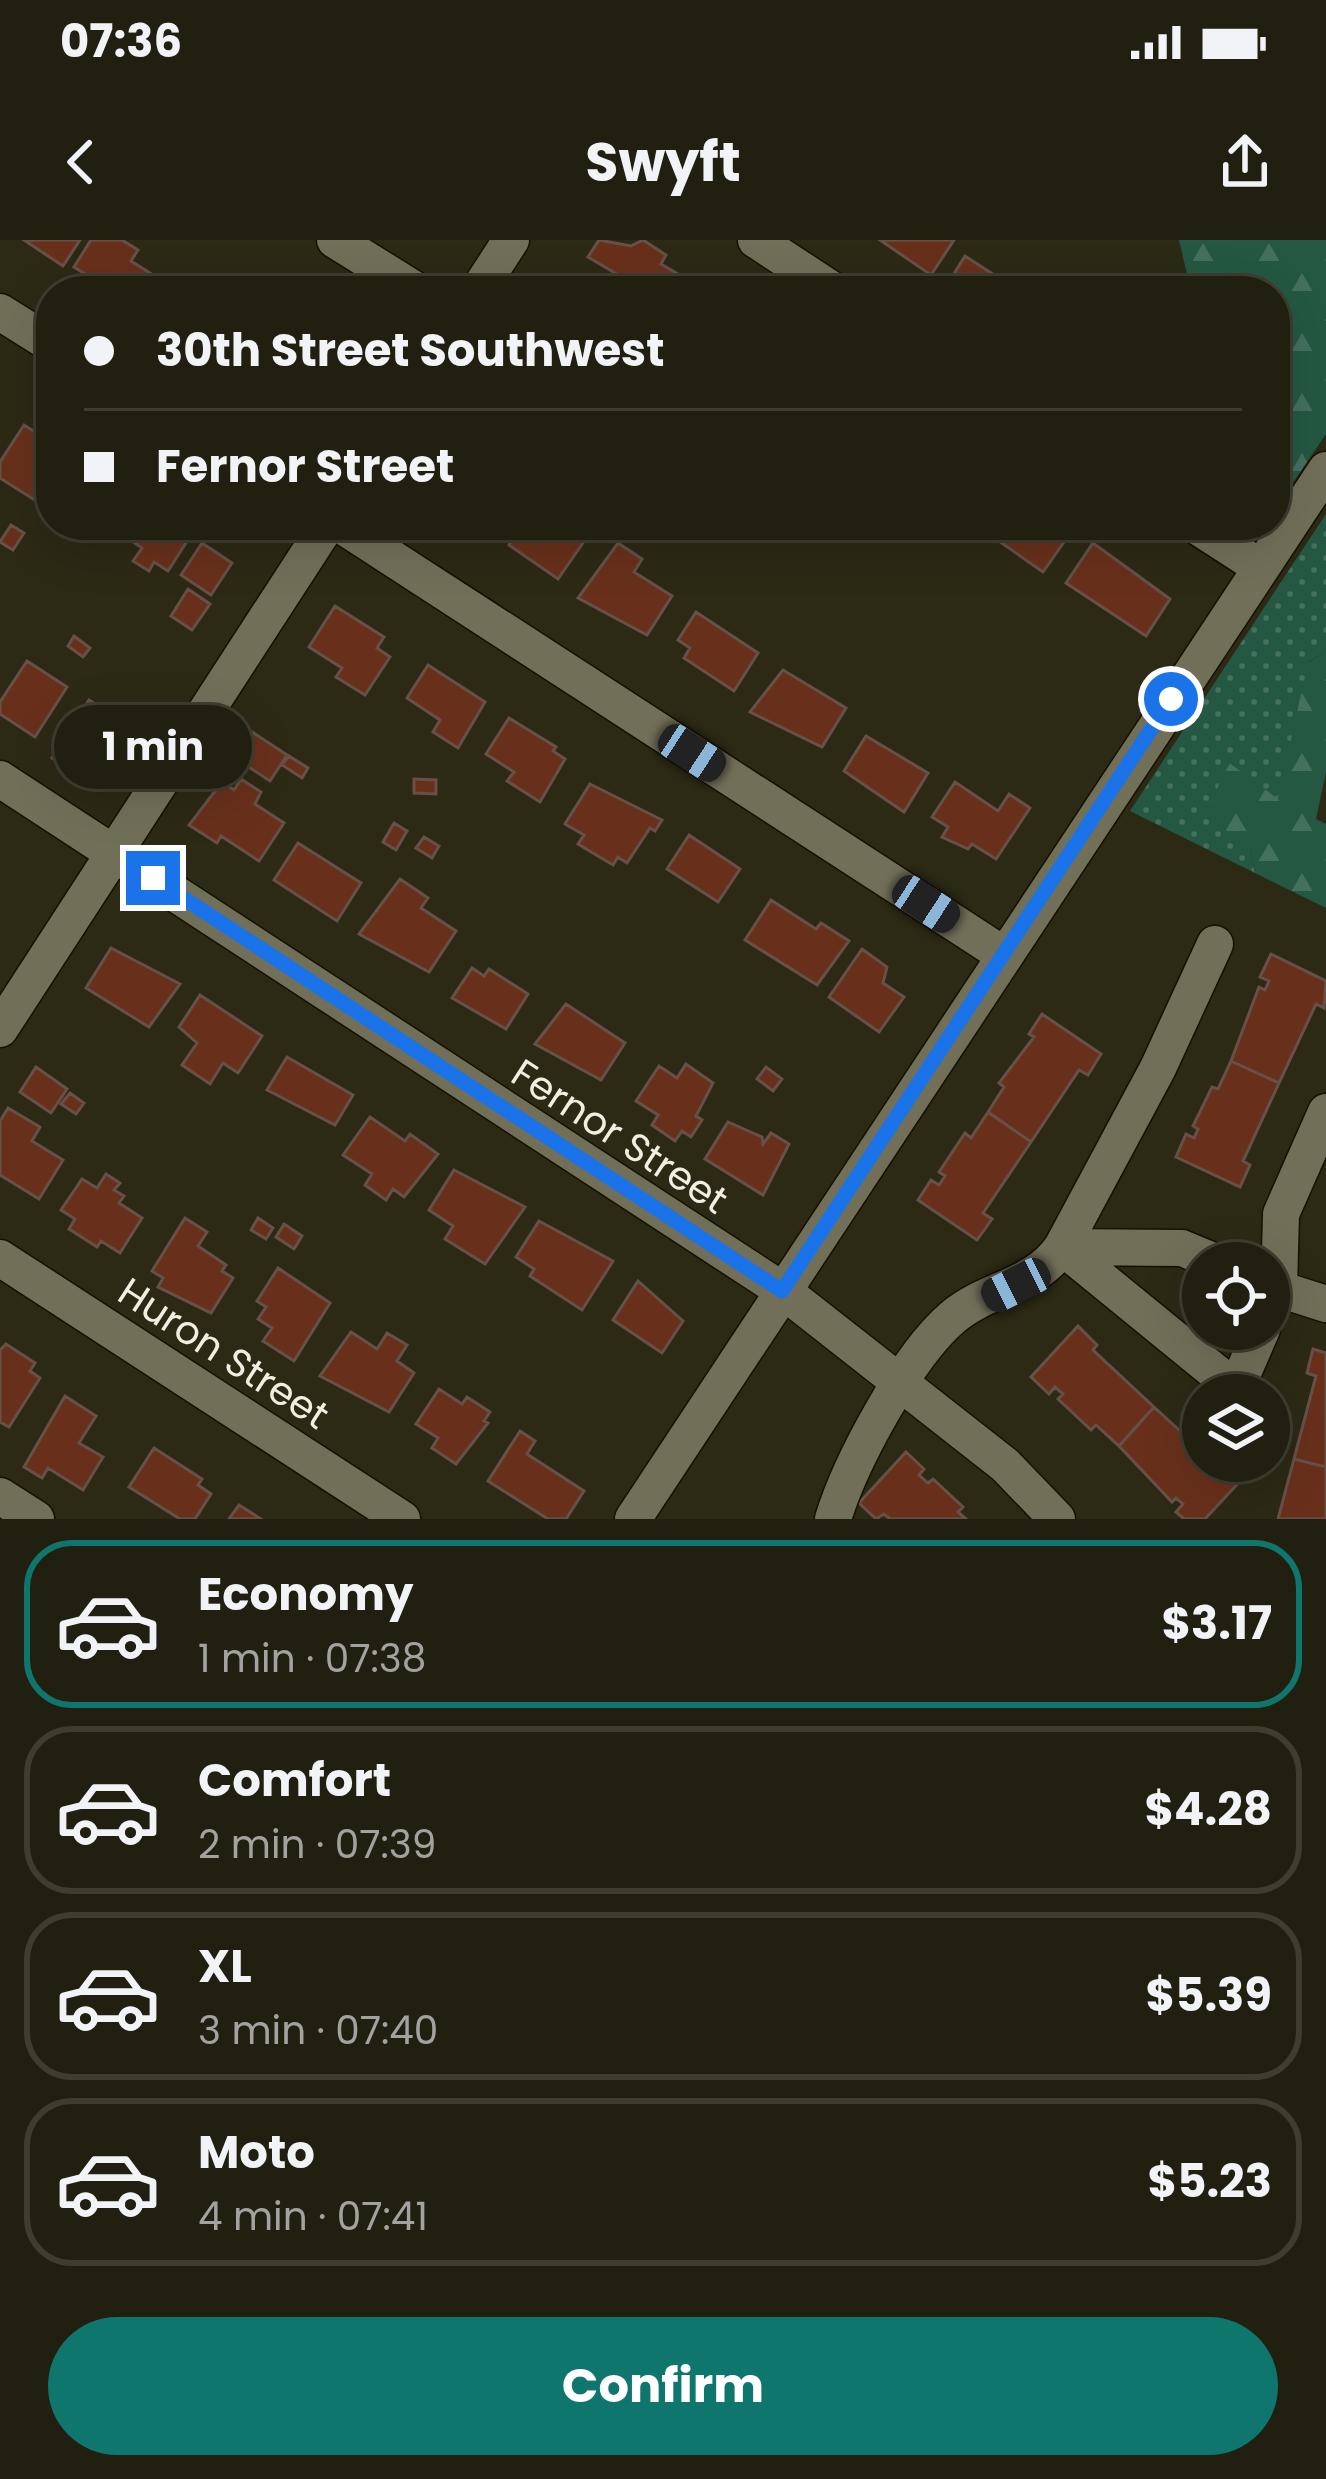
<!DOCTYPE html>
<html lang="en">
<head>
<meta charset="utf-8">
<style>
	:root { --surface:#211f10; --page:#292719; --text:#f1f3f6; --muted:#a2a29f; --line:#3e3d30; --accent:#0f766e }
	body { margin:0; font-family:Poppins,sans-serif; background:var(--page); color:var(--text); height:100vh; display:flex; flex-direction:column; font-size:45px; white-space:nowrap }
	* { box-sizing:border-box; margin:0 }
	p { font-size:39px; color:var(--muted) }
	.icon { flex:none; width:66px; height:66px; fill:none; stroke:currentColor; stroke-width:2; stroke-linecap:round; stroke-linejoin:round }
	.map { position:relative; height:1279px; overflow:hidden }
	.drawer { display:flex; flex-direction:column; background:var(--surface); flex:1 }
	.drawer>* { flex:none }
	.hud { position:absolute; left:36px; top:36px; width:1254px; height:264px; border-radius:48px; box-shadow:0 12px 48px #0002,0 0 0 3px var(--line); display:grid; align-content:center; height:264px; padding:0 48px; background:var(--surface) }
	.fabs { position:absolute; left:1182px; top:1002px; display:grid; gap:24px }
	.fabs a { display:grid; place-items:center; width:108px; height:108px; border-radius:50%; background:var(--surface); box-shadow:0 12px 48px #0002,0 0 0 3px var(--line); font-size:60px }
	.end { position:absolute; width:54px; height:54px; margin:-27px; border:15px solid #1a73e8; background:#fff; box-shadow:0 0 0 6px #fff }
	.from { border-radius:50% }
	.bubble { position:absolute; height:84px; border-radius:42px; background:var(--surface); box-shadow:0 12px 48px #0002,0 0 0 3px var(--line); font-size:39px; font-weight:700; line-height:84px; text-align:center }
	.car { position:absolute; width:36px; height:72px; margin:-36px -18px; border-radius:15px; box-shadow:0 0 9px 3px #0007; background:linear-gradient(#222 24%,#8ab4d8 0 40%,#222 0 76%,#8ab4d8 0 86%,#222 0) }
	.hud b { display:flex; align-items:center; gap:42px; height:114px; font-size:45px }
	.hud b+b { border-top:3px solid var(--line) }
	.hud i { width:30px; height:30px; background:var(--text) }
	ul { padding:21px 0 0; list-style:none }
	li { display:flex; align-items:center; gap:36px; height:168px; margin:0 24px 18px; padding:0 24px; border:6px solid var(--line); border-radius:48px }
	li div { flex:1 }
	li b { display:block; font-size:45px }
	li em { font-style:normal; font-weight:700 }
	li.current { border-color:var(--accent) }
	li>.icon { width:108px; height:108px; stroke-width:1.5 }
	.action { display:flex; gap:24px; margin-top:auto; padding:24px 48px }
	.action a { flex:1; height:138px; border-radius:72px; background:var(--accent); color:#fff; font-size:48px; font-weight:700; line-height:138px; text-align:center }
	.status { display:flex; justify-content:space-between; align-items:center; height:84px; padding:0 60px; background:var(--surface); direction:ltr }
	.status svg { height:33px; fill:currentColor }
	header { display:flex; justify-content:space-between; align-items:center; height:156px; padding:0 48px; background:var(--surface); font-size:54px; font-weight:700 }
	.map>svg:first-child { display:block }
	.grass { fill:url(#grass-dots) }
	.forest { fill:url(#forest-firs) }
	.building { fill:#68301b; stroke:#665047; stroke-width:3 }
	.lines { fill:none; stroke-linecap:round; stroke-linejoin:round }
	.minor-casing { stroke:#151101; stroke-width:39 }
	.minor { stroke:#726f59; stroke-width:36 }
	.route { stroke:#1a73e8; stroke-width:15 }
	.labels { text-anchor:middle; stroke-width:9; stroke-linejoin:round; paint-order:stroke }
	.street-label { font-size:39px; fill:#f1efe2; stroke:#2c2915 }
</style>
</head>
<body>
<div class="status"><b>07:36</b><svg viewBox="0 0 49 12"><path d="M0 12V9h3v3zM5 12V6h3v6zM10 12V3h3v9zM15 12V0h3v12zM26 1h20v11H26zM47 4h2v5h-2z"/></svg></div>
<header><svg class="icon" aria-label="back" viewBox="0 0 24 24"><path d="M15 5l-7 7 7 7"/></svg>Swyft<svg class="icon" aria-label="share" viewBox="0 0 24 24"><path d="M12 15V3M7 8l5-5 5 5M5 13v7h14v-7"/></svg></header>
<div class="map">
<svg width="1326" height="1279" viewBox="0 0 1326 1279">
	<defs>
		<pattern id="grass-dots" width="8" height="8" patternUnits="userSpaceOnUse" patternTransform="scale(3)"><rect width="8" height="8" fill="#245843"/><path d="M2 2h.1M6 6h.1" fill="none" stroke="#44705e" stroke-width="1.8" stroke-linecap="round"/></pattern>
		<pattern id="forest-firs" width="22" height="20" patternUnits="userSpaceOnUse" patternTransform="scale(3)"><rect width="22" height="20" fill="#245843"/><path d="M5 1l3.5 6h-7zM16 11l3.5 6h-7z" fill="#44705e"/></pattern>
	</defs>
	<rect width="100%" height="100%" fill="#2c2915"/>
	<!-- grass -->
	<path class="grass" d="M1326,274V411L1309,422L1278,560L1250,606L1255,633L1130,571Z"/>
	<!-- forest -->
	<path class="forest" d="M1179,0H1326V194L1275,269V51H1191Z
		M1326,411V532L1316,579L1326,584V668L1255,633L1250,606L1206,577L1228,522L1278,559L1308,423Z"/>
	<!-- building -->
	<path class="building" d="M24,0H80L63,26Z
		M91,0H122L138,10L131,21L150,33L139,51H113L74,27Z
		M599,0L631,6L643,0L666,15L661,24L683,37L674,51H613L606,47L615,33L588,17Z
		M880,0H954L931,35Z
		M965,16L1005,42L999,51H957L947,45Z
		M24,185L51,202V231L33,259L0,238V222Z
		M11,285L24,293L13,310L0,302Z
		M130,285H175L191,295L168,331L154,322L149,331L133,321L142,308L124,295Z
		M501,285H563L585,300L558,339L509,305L516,295Z
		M991,285H1062L1071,292L1043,332L986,292Z
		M202,303L232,323L211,355L181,335Z
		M618,303L642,319L634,332L672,356L647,395L578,358Z
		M1093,303L1170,359L1146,396L1066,343Z
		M188,349L210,364L192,390L171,376Z
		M335,366L384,397L377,408L390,417L365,455L336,437L342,428L309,407Z
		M696,372L758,413L734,451L684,418L690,408L678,400Z
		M74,396L90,408L83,417L68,406Z
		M27,421L67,447L35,497L0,474V462Z
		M428,425L485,462L458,508L433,492L440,480L407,458Z
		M783,430L846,468L822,507L750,472Z
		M89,460L130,487L98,537L74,522L70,529L52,518Z
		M509,478L556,507L553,511L565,519L540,562L507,541L514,532L486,514Z
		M252,492L287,515L270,541L235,518Z
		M866,496L928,533L904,572L844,531Z
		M289,516L308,528L302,538L282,525Z
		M241,539L261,552L255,564L284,583L259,621L221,596L217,603L189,585L222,542L234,550Z
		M414,539L436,540V554L414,553Z
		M955,542L998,571L1009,554L1030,568L996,619L972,604L968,609L942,597L948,587L932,577Z
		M590,544L662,580L655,591L650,588L627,623L618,617L613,625L578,604L584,595L565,584Z
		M394,583L407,591L396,610L383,602Z
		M689,595L740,629L718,662L667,629Z
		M424,597L439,606L432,618L416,608Z
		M298,603L361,643L337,681L274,640Z
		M400,639L428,658L421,668L456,691L429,732L359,694Z
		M771,660L816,689L821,683L849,701L817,745L745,700Z
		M111,708L180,744L149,787L86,748Z
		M862,709L887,727L883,743L904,757L879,792L829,757Z
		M1271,714L1326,741L1324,768L1316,764L1279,843L1231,821L1259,747L1265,750L1269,741L1260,737Z
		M472,728L484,736L489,729L528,754L506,789L452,758Z
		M200,755L262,796L238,833L223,823L210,844L182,825L197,803L179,787Z
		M566,764L625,803L601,840L535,804Z
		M1042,774L1101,814L1088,835L1079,830L1031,902L988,872L1004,847L999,843L1034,797L1029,794Z
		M287,817L353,855L335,885L267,850Z
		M1231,821L1279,843L1243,921L1250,925L1240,947L1176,917L1186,894L1194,898L1198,889L1193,886L1212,847L1218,849Z
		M686,824L713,843L696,876L702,880L691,897L682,891L675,901L652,885L658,875L636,861L659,826L677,838Z
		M36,827L67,849L51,873L20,852Z
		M766,827L782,839L773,851L757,839Z
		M70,853L84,863L76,874L61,864Z
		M8,868L40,887L32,901L63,920L39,959L0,935V881Z
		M988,872L1031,902L983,973L992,979L977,1000L918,960L931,940L939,945L945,936L939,932L965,893L971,898Z
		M370,877L405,901L410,894L438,914L404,957L393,949L386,960L365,945L372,934L343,915Z
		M728,882L762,897L763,904L771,893L789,904L763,955L705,919Z
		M454,930L525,967L485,1024L445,999L453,986L429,970Z
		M106,934L120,943L114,950L124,956L119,963L142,978L120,1013L101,1001L97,1007L69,989L75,979L61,970L82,939L97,948Z
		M185,978L207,992L198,1006L226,1025L222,1031L233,1038L211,1073L158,1047L163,1038L152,1031Z
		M258,978L273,988L266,999L251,990Z
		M539,981L613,1021L582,1070L530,1036L534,1029L516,1017Z
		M284,984L302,996L294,1009L276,997Z
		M278,1028L330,1063L294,1121L263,1101L272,1088L258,1079L266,1067L257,1061Z
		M638,1041L683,1081L662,1113L613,1080Z
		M1078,1086L1097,1105L1093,1110L1154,1167L1119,1206L1096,1185L1091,1190L1058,1159L1063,1154L1055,1147L1049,1154L1031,1137Z
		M351,1092L377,1109L387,1093L407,1105L397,1121L414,1133L389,1172L320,1136Z
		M6,1104L35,1123L30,1131L40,1138L9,1187L0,1182V1110Z
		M1313,1109L1326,1113V1227L1294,1219L1316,1136L1307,1133Z
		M439,1149L462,1164L467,1157L490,1172L484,1181L488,1183L456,1224L432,1208L438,1198L416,1184Z
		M65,1156L96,1176L79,1203L103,1217L83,1250L48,1228L42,1238L24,1227Z
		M1154,1167L1203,1212V1221L1218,1226L1225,1221L1243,1238L1205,1279H1184L1176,1272L1183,1264L1176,1258L1172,1262L1119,1206Z
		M520,1191L535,1201L527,1214L584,1251L566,1279H548L488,1241Z
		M154,1208L202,1239L198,1245L211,1254L195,1279H180L129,1247Z
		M906,1212L924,1229L919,1235L928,1243L933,1239L963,1267L958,1272L966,1279H890L884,1274L876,1279L859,1263Z
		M1294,1219L1326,1227V1279H1278Z
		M239,1265L261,1279H229Z"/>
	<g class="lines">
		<!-- minor casing -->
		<g class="minor-casing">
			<path id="minor" d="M335,0L417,51
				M756,0L834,51
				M478,51L511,0
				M0,72L51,104
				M341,285L1004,715
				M1195,285L1260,327
				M0,539L782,1050L1005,1225L1057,1279
				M0,789L327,285
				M1062,1007L1236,1149L1262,1089
				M1062,1007L1182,1008L1218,1023
				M0,1018L402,1279
				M1269,1045L1279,1049L1281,974L1326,872
				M1270,1069L1279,1049L1326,1064
				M0,1256L36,1279
				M633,1279L1326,230
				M833,1279C850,1223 907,1116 953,1077C987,1048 1035,1047 1062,1007L1158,828L1215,704"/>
		</g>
		<!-- minor -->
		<use href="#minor" class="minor"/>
	</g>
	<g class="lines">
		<!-- route -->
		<path class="route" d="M153,638L782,1051L1171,459"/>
	</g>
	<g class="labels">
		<!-- street labels -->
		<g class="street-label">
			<text transform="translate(620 896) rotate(33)" y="14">Fernor Street</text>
			<text transform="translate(224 1113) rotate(33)" y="14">Huron Street</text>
		</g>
	</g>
</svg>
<div class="fabs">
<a><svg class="icon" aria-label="locate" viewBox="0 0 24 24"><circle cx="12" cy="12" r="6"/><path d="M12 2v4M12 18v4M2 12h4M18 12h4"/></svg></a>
<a><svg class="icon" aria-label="layers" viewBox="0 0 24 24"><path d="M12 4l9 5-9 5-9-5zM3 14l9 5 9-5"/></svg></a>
</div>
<i class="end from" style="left:1171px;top:459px"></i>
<i class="end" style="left:153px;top:638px"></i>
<div class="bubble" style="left:54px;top:465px;width:198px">1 min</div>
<i class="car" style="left:692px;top:513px;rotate:123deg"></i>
<i class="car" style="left:926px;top:664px;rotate:123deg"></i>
<i class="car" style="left:1016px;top:1045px;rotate:243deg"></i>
<div class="hud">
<b><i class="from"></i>30th Street Southwest</b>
<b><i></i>Fernor Street</b>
</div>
</div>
<section class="drawer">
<ul>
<li class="current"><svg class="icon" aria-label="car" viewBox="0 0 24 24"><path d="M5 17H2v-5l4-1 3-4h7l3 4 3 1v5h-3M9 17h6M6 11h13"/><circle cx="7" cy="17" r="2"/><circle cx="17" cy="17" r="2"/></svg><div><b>Economy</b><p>1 min · 07:38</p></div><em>$3.17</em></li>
<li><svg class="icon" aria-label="car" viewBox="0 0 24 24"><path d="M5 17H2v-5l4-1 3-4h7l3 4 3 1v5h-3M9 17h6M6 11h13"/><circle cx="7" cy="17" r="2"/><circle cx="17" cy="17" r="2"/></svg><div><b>Comfort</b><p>2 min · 07:39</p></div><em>$4.28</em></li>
<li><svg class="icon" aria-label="car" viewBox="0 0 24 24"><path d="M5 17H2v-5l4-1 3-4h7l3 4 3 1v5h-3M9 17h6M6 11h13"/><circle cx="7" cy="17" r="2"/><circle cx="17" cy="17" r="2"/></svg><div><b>XL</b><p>3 min · 07:40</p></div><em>$5.39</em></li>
<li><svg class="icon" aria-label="car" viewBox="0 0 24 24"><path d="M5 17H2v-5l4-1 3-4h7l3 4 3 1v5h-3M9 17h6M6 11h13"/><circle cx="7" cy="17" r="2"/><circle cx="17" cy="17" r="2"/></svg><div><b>Moto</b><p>4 min · 07:41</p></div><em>$5.23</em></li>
</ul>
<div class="action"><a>Confirm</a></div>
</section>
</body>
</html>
